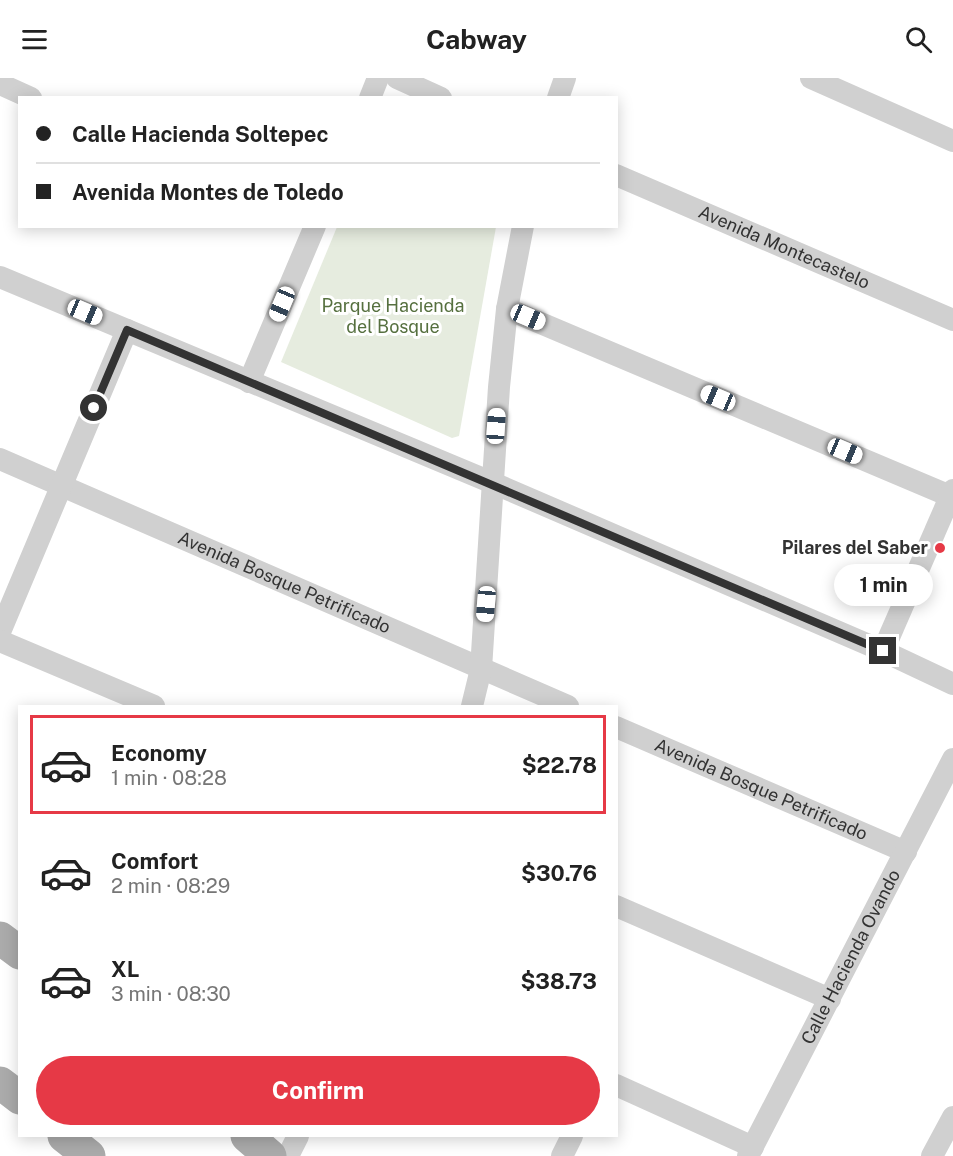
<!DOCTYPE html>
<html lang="en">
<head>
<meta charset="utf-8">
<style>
	:root { --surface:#fff; --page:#f6f6f6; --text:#222; --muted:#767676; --line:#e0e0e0; --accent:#e63946 }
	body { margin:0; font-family:"Public Sans",sans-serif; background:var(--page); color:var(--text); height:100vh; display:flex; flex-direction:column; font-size:22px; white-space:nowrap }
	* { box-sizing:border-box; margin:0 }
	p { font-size:20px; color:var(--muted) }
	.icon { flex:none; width:33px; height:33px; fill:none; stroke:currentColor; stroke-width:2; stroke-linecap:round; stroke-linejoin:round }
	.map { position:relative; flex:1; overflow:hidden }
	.sheet { position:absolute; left:18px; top:627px; width:600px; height:432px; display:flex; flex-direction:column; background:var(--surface); border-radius:0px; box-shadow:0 3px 15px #0003 }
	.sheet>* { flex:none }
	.guide { position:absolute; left:18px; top:18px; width:600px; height:132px; border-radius:0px; box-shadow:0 3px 15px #0003; display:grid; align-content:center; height:132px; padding:0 18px; background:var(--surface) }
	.end { position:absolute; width:27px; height:27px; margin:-14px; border:8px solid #333; background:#fff; box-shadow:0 0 0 3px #fff }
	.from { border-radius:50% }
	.bubble { position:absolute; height:42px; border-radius:21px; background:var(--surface); box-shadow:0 3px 15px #0003; font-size:20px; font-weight:700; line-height:42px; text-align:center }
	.car { position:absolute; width:18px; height:36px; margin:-18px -9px; border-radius:8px; box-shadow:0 0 4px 2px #0007; background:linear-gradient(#fff 24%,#345 0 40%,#fff 0 76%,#345 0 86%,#fff 0) }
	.guide b { display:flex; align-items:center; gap:21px; height:57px; font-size:22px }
	.guide b+b { border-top:2px solid var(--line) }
	.guide i { width:15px; height:15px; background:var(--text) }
	ul { padding:10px 0 0; list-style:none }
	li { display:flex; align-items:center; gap:18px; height:99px; margin:0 12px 9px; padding:0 6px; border:3px solid transparent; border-radius:0px }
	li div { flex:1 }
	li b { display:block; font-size:22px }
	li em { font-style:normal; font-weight:700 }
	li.selected { border-color:var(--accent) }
	li>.icon { width:54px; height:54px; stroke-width:1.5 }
	.primary-button { display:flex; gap:12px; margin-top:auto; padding:12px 18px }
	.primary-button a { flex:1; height:69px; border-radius:36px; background:var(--accent); color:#fff; font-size:24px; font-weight:700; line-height:69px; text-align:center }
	header { display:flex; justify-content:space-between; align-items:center; height:78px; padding:0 18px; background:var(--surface); font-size:27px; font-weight:700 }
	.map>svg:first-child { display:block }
	.green { fill:#e6ecdf }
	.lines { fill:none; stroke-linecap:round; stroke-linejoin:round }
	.street { stroke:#d0d0d0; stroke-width:22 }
	.primary { stroke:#ababab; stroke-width:33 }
	.route { stroke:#333; stroke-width:8 }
	.poi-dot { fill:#e63946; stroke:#fff; stroke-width:2 }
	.labels { text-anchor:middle; stroke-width:6; stroke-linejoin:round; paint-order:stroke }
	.street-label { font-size:18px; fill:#333; stroke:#fff }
	.park-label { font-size:18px; fill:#56703f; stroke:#fff }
	.poi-label { font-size:18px; font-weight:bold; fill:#333; stroke:#fff; text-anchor:end }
</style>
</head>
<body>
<header><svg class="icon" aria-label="menu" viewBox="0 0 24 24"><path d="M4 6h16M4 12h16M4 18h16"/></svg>Cabway<svg class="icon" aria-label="search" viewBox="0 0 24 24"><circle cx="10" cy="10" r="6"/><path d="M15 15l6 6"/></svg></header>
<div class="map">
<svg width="953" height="1078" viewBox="0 0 953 1078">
	<rect width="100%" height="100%" fill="#fff"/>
	<!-- green -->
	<path class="green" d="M337,149H496L459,358L452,360L281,284Z"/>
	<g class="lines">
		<!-- street -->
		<g class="street">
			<path d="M397,0L441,20"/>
			<path d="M811,0L953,63"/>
			<path d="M0,6L31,20"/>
			<path d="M370,20L378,0"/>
			<path d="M558,20L565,0"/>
			<path id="s1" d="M616,97L953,242"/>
			<path d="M0,199L493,405L883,573L953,606"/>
			<path d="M507,231L950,418"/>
			<path d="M249,304L315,148"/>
			<path id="s2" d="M0,381L568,628"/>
			<path d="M0,554L127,252"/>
			<path d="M0,563L154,628"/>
			<path d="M883,573L953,412"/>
			<path d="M472,628L481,591L499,309L507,231L523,148"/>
			<path id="s3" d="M616,649L906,774"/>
			<path d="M616,828L830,921"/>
			<path d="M616,1007L753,1069"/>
			<path d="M288,1078L298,1058"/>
			<path d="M562,1078L572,1058"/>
			<path id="s4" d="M748,1078L953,681"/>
			<path d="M932,1078L953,1039"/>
		</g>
		<!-- primary -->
		<path class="primary" d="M0,860L20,875
			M0,1005L20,1020
			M64,1058L89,1078
			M247,1058L270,1078"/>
	</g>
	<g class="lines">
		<!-- route -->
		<path class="route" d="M94,330L127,252L883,573"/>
	</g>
	<!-- markers -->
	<circle class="poi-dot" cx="940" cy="470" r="6"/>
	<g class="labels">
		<!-- street labels -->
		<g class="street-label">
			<text dy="6" stroke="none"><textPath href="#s1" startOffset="183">Avenida Montecastelo</textPath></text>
			<text dy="6" stroke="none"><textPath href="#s2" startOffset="310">Avenida Bosque Petrificado</textPath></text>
			<text dy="6" stroke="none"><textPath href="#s3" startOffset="158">Avenida Bosque Petrificado</textPath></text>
			<text dy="6" stroke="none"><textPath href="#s4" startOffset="224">Calle Hacienda Ovando</textPath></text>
		</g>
		<!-- park labels -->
		<g class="park-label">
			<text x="393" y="234">Parque Hacienda<tspan x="393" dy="21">del Bosque</tspan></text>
		</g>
		<!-- poi labels -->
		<g class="poi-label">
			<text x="928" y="476">Pilares del Saber</text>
		</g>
	</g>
</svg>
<i class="end from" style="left:94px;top:330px"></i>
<i class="end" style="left:883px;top:573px"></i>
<div class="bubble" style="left:834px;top:486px;width:99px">1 min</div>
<i class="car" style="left:282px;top:226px;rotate:203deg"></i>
<i class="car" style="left:85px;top:234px;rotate:113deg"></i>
<i class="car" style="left:528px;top:239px;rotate:113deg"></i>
<i class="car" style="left:718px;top:320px;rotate:293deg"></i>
<i class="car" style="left:496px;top:348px;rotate:4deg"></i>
<i class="car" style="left:845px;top:373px;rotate:113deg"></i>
<i class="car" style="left:486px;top:526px;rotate:185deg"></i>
<div class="guide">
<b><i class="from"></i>Calle Hacienda Soltepec</b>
<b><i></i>Avenida Montes de Toledo</b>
</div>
<section class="sheet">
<ul>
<li class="selected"><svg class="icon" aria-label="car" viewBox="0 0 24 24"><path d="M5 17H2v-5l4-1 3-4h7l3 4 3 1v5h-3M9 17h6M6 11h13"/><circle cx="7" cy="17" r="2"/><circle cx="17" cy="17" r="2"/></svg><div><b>Economy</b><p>1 min · 08:28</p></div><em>$22.78</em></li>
<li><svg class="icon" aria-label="car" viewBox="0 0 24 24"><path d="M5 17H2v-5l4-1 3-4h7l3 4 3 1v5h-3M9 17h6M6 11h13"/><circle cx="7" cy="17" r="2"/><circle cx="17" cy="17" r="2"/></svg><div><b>Comfort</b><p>2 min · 08:29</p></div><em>$30.76</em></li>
<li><svg class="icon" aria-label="car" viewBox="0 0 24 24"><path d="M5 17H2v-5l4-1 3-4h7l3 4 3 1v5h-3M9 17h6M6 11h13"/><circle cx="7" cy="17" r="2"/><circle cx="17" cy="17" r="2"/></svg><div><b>XL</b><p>3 min · 08:30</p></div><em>$38.73</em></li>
</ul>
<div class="primary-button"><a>Confirm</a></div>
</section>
</div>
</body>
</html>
